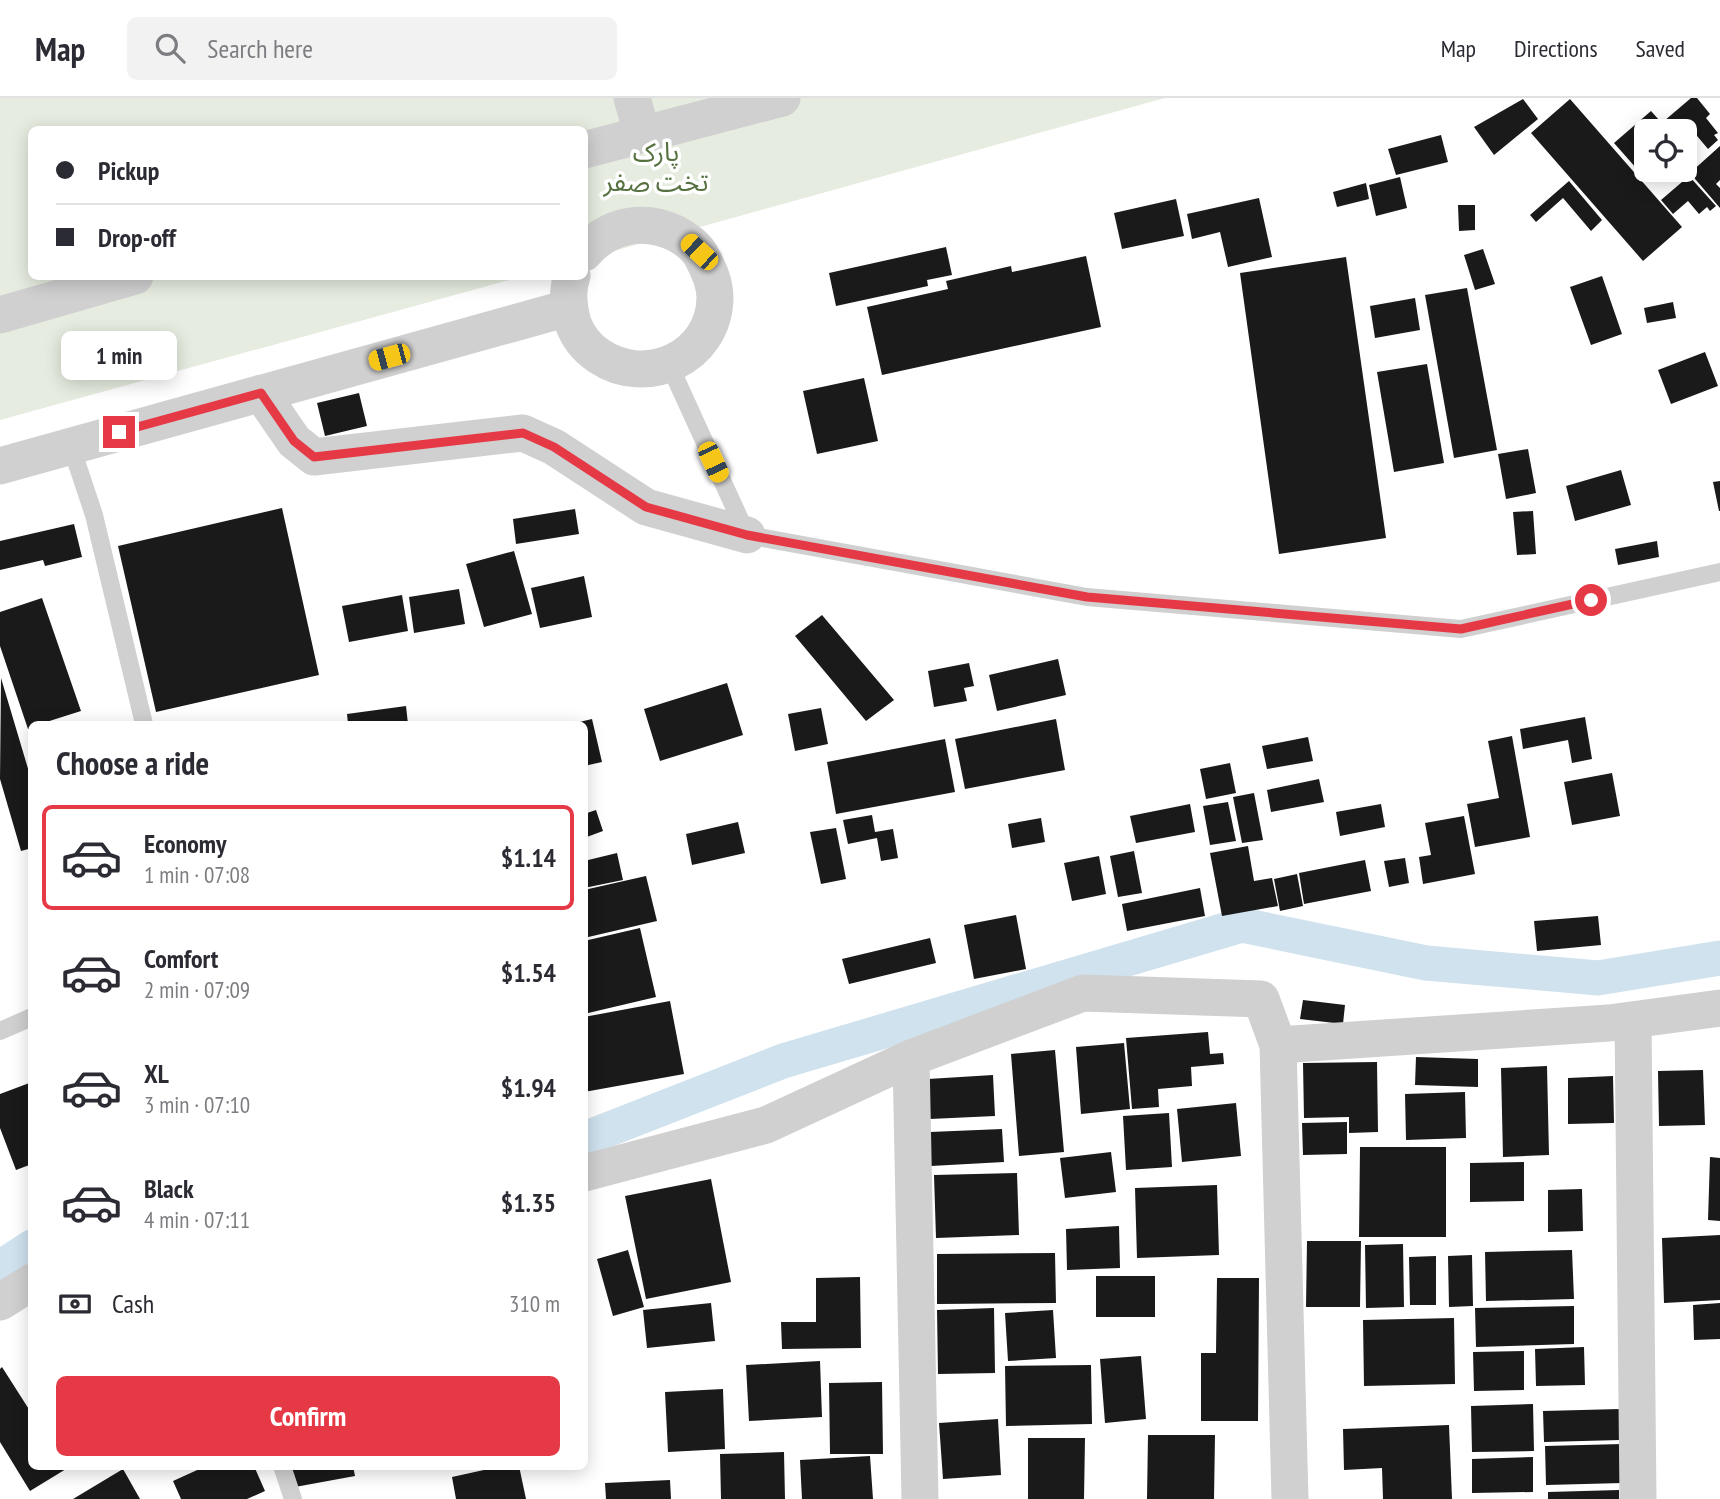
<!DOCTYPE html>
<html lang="en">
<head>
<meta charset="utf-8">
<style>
	:root { --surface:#fff; --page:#f2f2f3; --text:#2b2b33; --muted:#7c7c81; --line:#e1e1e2; --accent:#e63946 }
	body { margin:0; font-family:"PT Sans Narrow","Noto Sans Arabic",sans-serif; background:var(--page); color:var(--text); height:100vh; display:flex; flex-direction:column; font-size:26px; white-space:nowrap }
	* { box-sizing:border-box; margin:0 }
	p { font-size:23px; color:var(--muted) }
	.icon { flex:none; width:38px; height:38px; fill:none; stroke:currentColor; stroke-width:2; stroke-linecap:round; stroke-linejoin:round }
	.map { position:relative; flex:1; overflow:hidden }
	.panel { position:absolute; left:28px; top:623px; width:560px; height:749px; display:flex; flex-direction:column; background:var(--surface); border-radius:10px; box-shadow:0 4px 18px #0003 }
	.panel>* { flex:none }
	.top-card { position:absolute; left:28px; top:28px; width:560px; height:154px; border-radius:10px; box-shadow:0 4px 18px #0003; display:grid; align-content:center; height:154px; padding:0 28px; background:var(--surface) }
	.controls { position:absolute; left:1634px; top:21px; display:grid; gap:14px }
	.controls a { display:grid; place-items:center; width:63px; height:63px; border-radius:10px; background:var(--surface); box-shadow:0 4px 18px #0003; font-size:35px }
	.end { position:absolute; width:32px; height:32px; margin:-16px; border:9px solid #e63946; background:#fff; box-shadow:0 0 0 4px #fff }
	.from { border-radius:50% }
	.bubble { position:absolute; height:49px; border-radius:10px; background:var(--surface); box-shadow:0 4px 18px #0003; font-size:23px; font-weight:800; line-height:49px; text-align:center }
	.car { position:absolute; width:21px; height:42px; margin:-21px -10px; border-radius:9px; box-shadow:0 0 5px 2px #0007; background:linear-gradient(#f5c518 24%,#345 0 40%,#f5c518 0 76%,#345 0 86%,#f5c518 0) }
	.top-card b { display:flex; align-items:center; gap:24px; height:66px; font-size:26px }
	.top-card b+b { border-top:2px solid var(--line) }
	.top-card i { width:18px; height:18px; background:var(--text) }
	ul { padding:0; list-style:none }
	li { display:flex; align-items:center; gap:21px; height:105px; margin:0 14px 10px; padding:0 14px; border:4px solid transparent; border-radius:10px }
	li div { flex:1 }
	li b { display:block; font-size:26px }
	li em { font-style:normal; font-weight:800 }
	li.selected { border-color:var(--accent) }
	li>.icon { width:63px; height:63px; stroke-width:1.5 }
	h2 { padding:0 28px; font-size:32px; line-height:84px }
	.pay { display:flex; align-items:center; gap:18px; height:77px; padding:0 28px; font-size:26px }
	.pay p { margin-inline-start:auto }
	.button { display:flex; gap:14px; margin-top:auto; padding:14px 28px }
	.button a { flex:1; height:80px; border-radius:10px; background:var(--accent); color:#fff; font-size:28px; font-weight:800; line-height:80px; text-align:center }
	header { display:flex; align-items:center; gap:42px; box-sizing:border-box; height:98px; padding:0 35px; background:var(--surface); border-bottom:2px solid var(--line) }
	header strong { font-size:33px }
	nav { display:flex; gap:38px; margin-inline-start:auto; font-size:24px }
	.search { width:490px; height:63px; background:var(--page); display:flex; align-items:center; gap:18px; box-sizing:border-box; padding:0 24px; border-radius:10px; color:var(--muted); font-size:26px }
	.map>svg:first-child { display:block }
	.green { fill:#e6ecdf }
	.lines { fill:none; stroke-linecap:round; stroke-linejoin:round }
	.canal { stroke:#cfe2ee; stroke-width:35 }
	.building { fill:#1a1a1a }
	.lane { stroke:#d0d0d0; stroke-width:18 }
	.street { stroke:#d0d0d0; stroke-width:37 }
	.route { stroke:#e63946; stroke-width:9 }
	.labels { text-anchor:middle; stroke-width:7; stroke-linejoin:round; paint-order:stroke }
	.park-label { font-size:26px; fill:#56703f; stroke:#fff }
</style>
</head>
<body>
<header>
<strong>Map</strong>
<div class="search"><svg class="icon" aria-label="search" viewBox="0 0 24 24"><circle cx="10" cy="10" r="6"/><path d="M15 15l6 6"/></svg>Search here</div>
<nav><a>Map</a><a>Directions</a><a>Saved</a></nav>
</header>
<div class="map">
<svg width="1720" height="1401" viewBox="0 0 1720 1401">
	<rect width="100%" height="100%" fill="#fff"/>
	<!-- green -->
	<path class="green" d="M0,0H1165L585,161L584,32H32V178L520,179L0,322Z"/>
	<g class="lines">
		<!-- canal -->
		<path class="canal" d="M584,1041L783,963L1242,827L1426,865L1598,880L1720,860
			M0,1170L32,1149"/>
	</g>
	<!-- building -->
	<path class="building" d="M1691,0H1697L1710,16L1706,20L1718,35L1714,37L1718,42L1708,51L1687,26L1679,33H1673L1664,23Z
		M1523,1L1538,21L1494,57L1474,29Z
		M1570,1L1682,129L1643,163L1531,35Z
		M1651,13L1669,33H1647V63L1637,71L1614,45Z
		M1441,37L1448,64L1396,77L1388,51Z
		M1720,48V82L1716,86L1720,90V110L1690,75Z
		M1689,78L1716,108L1710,113L1707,109L1699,116L1688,103L1673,116L1661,102Z
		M1400,79L1407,110L1376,118L1369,87Z
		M1569,83L1602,122L1591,133L1563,100L1536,124L1530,117Z
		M1366,85L1369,101L1337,109L1333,94Z
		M1259,100L1272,159L1228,169L1220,134L1192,141L1187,116Z
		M1176,101L1184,138L1122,151L1114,115Z
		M1458,107H1475V132L1459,133Z
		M946,149L952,177L927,182L928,188L836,208L829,175Z
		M1483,151L1495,186L1475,192L1464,157Z
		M1086,158L1101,229L882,277L867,209L948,191L946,183L1011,168L1012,174Z
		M1346,159L1386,440L1279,456L1240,175Z
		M1602,178L1622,236L1591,247L1570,189Z
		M1467,190L1497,352L1454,360L1425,197Z
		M1415,200L1420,232L1375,240L1370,208Z
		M1673,204L1676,220L1647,225L1644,210Z
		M1705,254L1718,288L1671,306L1658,272Z
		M1427,266L1444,365L1394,374L1377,274Z
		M864,280L878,343L817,356L803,293Z
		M359,295L367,328L325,338L317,305Z
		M1528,351L1536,395L1506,401L1498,356Z
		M1621,372L1631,407L1575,423L1566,388Z
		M1720,383V413H1719L1713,384Z
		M282,410L319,577L156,614L118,448Z
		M575,411L579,436L516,446L513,421Z
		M1533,413L1536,456L1517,457L1513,414Z
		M74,426L82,459L45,468L43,462L0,472V443Z
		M1657,443L1659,459L1618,467L1615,451Z
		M514,453L532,516L484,529L466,466Z
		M584,478L592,519L540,530L531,490Z
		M459,491L465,526L414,535L409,499Z
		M402,497L408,533L349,544L342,508Z
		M42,500L81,613L40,626H32V630L28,631L0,548V514Z
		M822,517L894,602L866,623L795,538Z
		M1058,561L1066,597L997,613L989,577Z
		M969,565L974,588L964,590L967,603L934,609L928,573Z
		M1,580L32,684V750L21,753L0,681Z
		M727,585L743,637L660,663L644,611Z
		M406,608L408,626H348L347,616Z
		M821,610L828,646L795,653L788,616Z
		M1585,619L1592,661L1572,665L1568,642L1523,651L1520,631Z
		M592,621L602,664L584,668V626L575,625Z
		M1056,621L1065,672L965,691L955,641Z
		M1512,638L1530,739L1475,749L1467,706L1499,700L1488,643Z
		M1308,639L1313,663L1267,671L1262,648Z
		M945,641L955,694L836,716L827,664Z
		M1230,665L1236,695L1206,701L1200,671Z
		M1612,675L1620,718L1572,727L1564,684Z
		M1319,681L1324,704L1271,714L1267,692Z
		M1254,695L1263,742L1242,745L1233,699Z
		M1228,704L1236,743L1210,747L1203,708Z
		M1190,706L1195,734L1136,745L1130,718Z
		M1381,706L1385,729L1340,738L1336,714Z
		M596,712L603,733L584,740V716Z
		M872,717L875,734L893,731L898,760L881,763L877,740L848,746L843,722Z
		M1464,718L1475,776L1423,786L1419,759L1431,757L1425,725Z
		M1041,720L1045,744L1012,750L1008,726Z
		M738,724L745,755L692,767L686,736Z
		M836,730L846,781L821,786L810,734Z
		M1248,748L1254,783L1272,780L1278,808L1222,818L1210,755Z
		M1134,753L1142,795L1118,799L1110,758Z
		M617,755L623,782L584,790V763Z
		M1099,758L1106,796L1072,803L1064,765Z
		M1405,760L1409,785L1389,789L1384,763Z
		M1365,762L1371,793L1304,806L1299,775Z
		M1297,776L1303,808L1280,813L1274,781Z
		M646,778L657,823L584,840V792Z
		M1200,790L1205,818L1127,833L1122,806Z
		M1016,817L1026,871L974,881L964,827Z
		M1598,818L1601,847L1537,853L1534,823Z
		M640,830L656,899L584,916V843Z
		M930,840L936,865L849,886L842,861Z
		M1303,902L1345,907L1343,926L1300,921Z
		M670,903L684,976L584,994V919Z
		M1208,934L1210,956L1223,955L1224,966L1191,969L1192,988L1158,991L1159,1009L1132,1011L1126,940Z
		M1124,945L1130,1011L1081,1016L1076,949Z
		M1055,952L1064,1054L1019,1058L1011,956Z
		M1416,959L1478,961V989L1415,987Z
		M1377,964L1378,1034L1349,1035V1019L1304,1020L1303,965Z
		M1547,968L1549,1057L1503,1059L1501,970Z
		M1703,972L1705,1027L1659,1028L1658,973Z
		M993,977L995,1018L930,1021L928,981Z
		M1613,978L1614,1025L1568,1026V980Z
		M32,984V1066L16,1072L0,1030V996Z
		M1465,994L1466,1040L1406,1042L1405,996Z
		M1236,1005L1241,1058L1182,1064L1177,1011Z
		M1169,1015L1172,1069L1126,1072L1123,1018Z
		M1347,1024V1056L1303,1057L1302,1025Z
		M1002,1031L1004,1064L931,1068L930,1034Z
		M1360,1049H1446V1139H1359Z
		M1111,1054L1116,1094L1065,1100L1060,1060Z
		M1710,1059L1720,1060V1123L1708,1122Z
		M1524,1064V1103L1470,1104V1065Z
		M1017,1075L1019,1137L936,1140L934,1077Z
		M711,1081L731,1184L646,1201L625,1098Z
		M1217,1087L1219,1157L1137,1160L1135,1090Z
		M1582,1091L1583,1133L1548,1134V1092Z
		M1119,1128L1120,1170L1067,1172L1066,1131Z
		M1720,1137V1202L1664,1205L1662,1140Z
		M1307,1143H1361L1360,1209H1306Z
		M1403,1146L1404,1209L1366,1210L1365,1147Z
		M628,1152L644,1209L613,1218L597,1161Z
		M1572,1152L1574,1201L1486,1203L1485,1154Z
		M1055,1155L1056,1205L937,1206V1156Z
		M1472,1157L1473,1208L1449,1209L1448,1158Z
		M1436,1158V1207H1410L1409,1159Z
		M1096,1178H1155V1219H1096Z
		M860,1179L861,1250L782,1251L781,1224H816V1180Z
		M1217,1180H1259L1258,1323H1201V1255H1216Z
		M711,1205L715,1243L647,1250L643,1212Z
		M1720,1205V1241L1694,1242L1693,1207Z
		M1574,1208V1246L1476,1249L1475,1210Z
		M994,1210L995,1275L938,1276L937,1212Z
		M1053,1212L1056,1260L1008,1263L1005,1215Z
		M1454,1220L1455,1286L1364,1288L1363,1222Z
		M1584,1249L1585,1287L1536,1288L1535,1251Z
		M1524,1253V1292L1474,1293L1473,1254Z
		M1141,1258L1146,1321L1105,1325L1100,1261Z
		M820,1263L822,1319L749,1323L746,1267Z
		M1091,1267L1092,1326L1006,1328L1005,1268Z
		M2,1269L32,1316V1368H64L66,1371L30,1393L0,1344V1271Z
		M882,1284L883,1356H830L829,1285Z
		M723,1291L725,1351L668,1354L665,1294Z
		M1533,1306L1534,1353L1472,1354L1471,1308Z
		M1620,1311L1621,1342L1544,1344L1543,1313Z
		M998,1321L1001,1377L943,1381L939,1325Z
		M1449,1327L1452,1401H1383L1382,1370L1344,1372L1343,1331Z
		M1148,1337H1215L1214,1401H1147Z
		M1028,1340H1085L1084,1401H1028Z
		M1622,1346L1623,1385L1546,1387L1545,1348Z
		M784,1354L785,1401H721L720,1356Z
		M870,1358L873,1401H802L800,1362Z
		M1533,1359V1394L1472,1395V1361Z
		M206,1368H254L265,1393L247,1401H181L173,1383Z
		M291,1368H353L355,1378L295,1389Z
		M502,1368H519L526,1401H456L452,1379Z
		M123,1371L140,1401H73Z
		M670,1382L671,1401H606L605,1385Z
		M1619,1392V1401H1548V1394Z"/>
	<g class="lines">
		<!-- lane -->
		<path class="lane" d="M669,266L747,437L1087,499L1461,531L1720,474
			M71,348L94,417L144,626
			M0,933L32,919
			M282,1368L293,1401"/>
		<!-- street -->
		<path class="street" d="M632,0L642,35
			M584,52L782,0
			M572,178C566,194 569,210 573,225C578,239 587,250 599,258C646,290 714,260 715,200C715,185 709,172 702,159C697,149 685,140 675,135C642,120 608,127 584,155
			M0,217L135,178
			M261,295L294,343L314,359L523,335L554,349L646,409L747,437
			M0,368L568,210
			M1633,922L1638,1401
			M1278,947L1609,925L1720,910
			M911,960L920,1401
			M584,1075L766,1027L911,960L1083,895L1261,901L1278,947L1290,1401
			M0,1204L32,1184"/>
	</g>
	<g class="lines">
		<!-- route -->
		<path class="route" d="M119,334L261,295L294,343L314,359L523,335L554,349L646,409L747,437L1087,499L1461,531L1591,502"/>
	</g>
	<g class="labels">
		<!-- park labels -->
		<g class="park-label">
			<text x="656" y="63">پارک<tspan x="656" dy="30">تخت صفر</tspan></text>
		</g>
	</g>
</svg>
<div class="controls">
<a><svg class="icon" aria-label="locate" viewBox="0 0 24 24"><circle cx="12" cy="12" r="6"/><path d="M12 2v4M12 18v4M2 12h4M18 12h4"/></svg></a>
</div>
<i class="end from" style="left:1591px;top:502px"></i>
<i class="end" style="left:119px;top:334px"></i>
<div class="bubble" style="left:61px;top:233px;width:116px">1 min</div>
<i class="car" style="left:699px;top:154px;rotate:313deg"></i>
<i class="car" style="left:389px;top:259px;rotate:255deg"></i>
<i class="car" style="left:713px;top:364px;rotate:155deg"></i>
<div class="top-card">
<b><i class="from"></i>Pickup</b>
<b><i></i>Drop-off</b>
</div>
<section class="panel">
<h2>Choose a ride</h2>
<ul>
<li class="selected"><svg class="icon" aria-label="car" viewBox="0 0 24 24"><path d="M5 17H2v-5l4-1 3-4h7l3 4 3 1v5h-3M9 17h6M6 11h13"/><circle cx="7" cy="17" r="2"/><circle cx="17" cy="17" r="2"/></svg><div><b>Economy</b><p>1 min · 07:08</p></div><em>$1.14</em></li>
<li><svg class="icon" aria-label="car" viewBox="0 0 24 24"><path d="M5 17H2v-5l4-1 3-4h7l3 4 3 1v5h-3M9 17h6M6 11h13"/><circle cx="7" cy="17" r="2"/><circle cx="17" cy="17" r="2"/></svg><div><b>Comfort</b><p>2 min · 07:09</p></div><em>$1.54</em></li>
<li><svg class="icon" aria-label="car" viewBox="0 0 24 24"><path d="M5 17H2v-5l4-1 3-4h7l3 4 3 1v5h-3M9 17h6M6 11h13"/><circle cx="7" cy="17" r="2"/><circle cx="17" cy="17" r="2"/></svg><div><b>XL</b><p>3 min · 07:10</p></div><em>$1.94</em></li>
<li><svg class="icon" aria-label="car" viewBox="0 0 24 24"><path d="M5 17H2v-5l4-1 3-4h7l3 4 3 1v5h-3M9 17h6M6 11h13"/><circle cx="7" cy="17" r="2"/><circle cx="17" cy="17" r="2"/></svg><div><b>Black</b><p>4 min · 07:11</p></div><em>$1.35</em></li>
</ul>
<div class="pay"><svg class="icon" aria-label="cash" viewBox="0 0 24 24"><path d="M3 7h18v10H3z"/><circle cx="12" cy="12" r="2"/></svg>Cash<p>310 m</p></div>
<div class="button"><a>Confirm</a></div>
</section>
</div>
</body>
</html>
